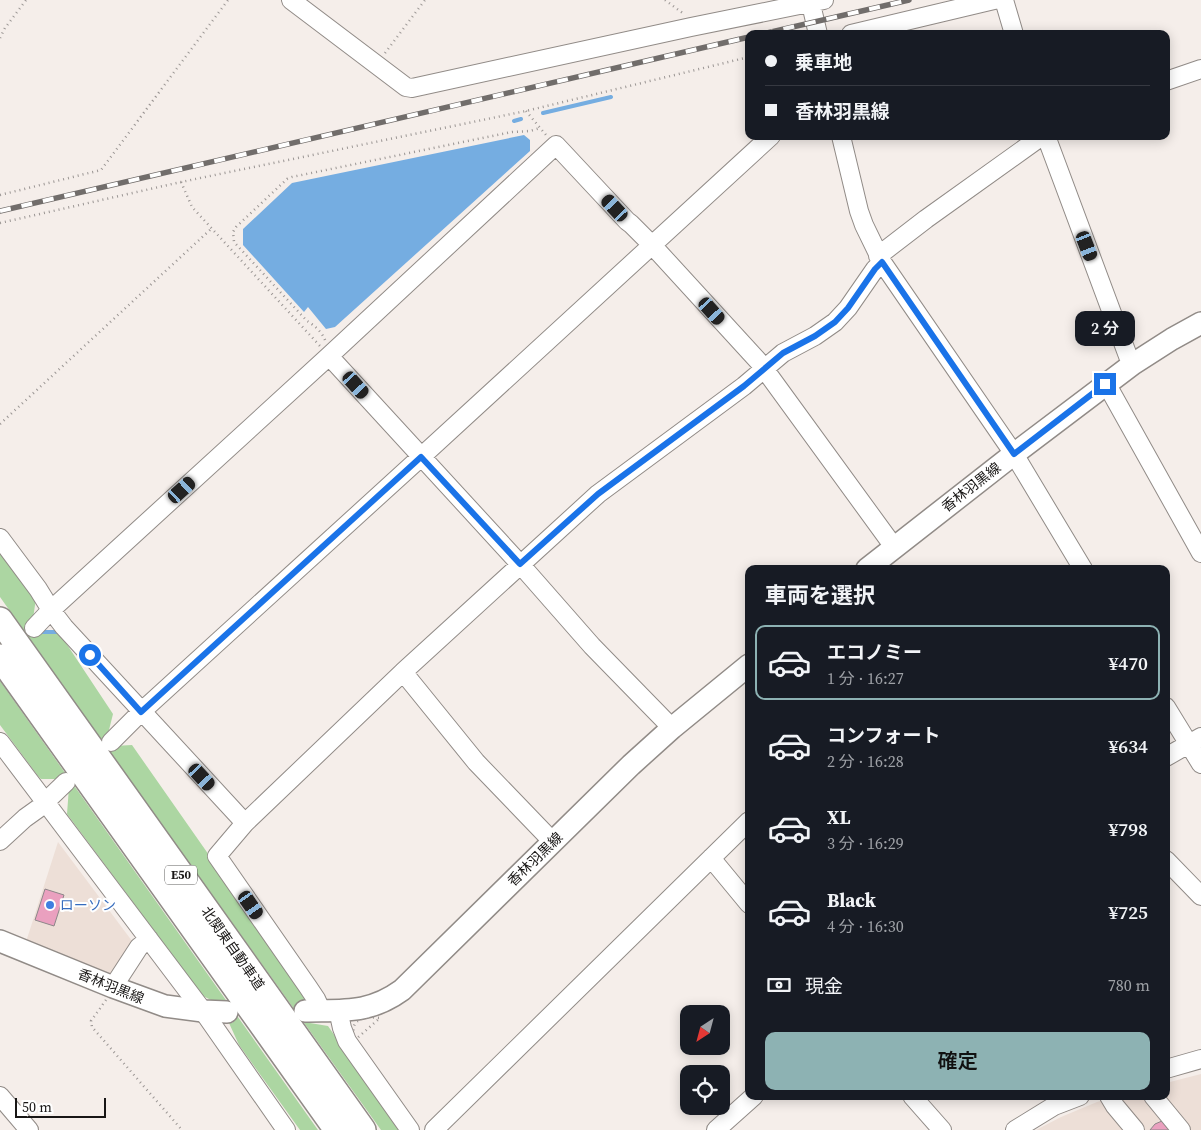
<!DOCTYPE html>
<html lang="ja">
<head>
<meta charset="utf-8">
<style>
	:root { --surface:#171b24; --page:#20242c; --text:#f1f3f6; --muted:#9ea1a6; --line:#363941; --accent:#8db2b3 }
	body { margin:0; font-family:"Source Serif 4","Noto Sans JP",serif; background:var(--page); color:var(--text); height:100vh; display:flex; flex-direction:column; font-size:19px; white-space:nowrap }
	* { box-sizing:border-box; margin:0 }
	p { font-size:16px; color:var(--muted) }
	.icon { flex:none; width:28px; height:28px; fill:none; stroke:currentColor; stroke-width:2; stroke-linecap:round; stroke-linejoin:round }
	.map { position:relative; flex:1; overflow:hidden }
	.drawer { position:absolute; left:745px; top:565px; width:425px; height:535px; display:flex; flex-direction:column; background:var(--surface); border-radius:10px; box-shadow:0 2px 12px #0003 }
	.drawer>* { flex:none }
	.top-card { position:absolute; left:745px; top:30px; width:425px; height:110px; border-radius:10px; box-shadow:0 2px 12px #0003; display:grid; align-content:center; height:110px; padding:0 20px; background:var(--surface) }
	.needle { width:32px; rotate:216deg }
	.tools { position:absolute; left:680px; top:1005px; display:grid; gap:10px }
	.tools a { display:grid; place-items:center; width:50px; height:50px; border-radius:10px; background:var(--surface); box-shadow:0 2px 12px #0003; font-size:25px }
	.scale { position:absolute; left:15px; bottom:12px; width:91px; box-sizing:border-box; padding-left:5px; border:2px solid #181615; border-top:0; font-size:14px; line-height:18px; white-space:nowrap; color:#181615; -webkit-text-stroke:4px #fff; paint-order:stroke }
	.end { position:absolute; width:22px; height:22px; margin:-11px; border:6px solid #1a73e8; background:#fff; box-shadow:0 0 0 2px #fff }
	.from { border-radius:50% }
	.bubble { position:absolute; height:35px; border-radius:10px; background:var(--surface); box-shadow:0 2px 12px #0003; font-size:16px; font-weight:600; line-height:35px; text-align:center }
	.car { position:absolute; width:15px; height:30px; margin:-15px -8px; border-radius:6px; box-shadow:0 0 4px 1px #0007; background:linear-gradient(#222 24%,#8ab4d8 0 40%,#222 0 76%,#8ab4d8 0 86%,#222 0) }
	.top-card b { display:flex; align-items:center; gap:18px; height:48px; font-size:19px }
	.top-card b+b { border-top:1px solid var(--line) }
	.top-card i { width:12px; height:12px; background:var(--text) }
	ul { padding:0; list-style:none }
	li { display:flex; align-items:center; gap:15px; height:75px; margin:0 10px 8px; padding:0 10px; border:2px solid transparent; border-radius:10px }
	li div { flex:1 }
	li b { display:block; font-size:19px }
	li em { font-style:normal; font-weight:600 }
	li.on { border-color:var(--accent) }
	li>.icon { width:45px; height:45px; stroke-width:1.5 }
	h2 { padding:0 20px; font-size:22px; line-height:60px }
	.pay { display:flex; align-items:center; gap:12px; height:55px; padding:0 20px; font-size:19px }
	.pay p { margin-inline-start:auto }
	.cta { display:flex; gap:10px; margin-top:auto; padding:10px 20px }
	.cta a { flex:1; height:58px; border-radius:10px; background:var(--accent); color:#111; font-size:20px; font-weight:600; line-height:58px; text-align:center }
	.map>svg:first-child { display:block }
	.built { fill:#eddfd7 }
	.green { fill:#acd6a2 }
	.water { fill:#75ade1 }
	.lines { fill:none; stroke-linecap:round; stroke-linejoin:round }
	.stream { stroke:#75ade1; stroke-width:4 }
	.building { fill:#eaa0bf; stroke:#8d8689 }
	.minor-casing { stroke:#918b87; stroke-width:20 }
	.major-casing { stroke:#918b87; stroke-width:24 }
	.highway-casing { stroke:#918b87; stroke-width:28 }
	.path { stroke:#9a9593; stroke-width:2.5; stroke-dasharray:1 4; stroke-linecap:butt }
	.minor { stroke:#fff; stroke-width:18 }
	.major { stroke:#fff; stroke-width:21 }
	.highway { stroke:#fff; stroke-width:25 }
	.rail-casing { stroke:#716d6b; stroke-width:5.5 }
	.rail { stroke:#fff; stroke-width:4; stroke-dasharray:11; stroke-linecap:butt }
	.route { stroke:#1a73e8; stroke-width:6 }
	.shop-dot { fill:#3f7fe0; stroke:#fff; stroke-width:2 }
	.labels { text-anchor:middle; stroke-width:4; stroke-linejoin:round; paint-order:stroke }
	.shield { fill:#fff; stroke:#5d5c5b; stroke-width:1 }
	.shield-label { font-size:12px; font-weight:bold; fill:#181615 }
	.street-label { font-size:14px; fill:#181615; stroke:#fff }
	.shop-label { font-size:14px; fill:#366cbe; stroke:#fff; text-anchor:start }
</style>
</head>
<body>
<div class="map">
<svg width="1201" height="1130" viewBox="0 0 1201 1130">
	<rect width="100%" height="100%" fill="#f5eeea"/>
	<!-- built -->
	<path class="built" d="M58,842L135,945L111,980L25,945Z
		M1201,1074V1130H1036L1061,1117L1097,1102L1117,1096H1166V1083Z"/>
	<!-- green -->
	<path class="green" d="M0,549L36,598L33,619L30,622L40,635L42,632L60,634L113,714L107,738L114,746L132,745L304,991L305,1003L302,1004L310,1023L328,1026L398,1126V1130H381L172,839L0,597Z
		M0,681L318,1130H300L239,1045L229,1023H233L224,1005L219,1004L203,996L67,814L69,787L64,779H41L38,776L0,725Z"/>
	<!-- water -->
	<path class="water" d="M524,135L530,140V151L335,327L326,329L308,307L304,312L243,245V229L292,183Z"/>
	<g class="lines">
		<!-- stream -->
		<path class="stream" d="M543,113L611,97
			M514,121L521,119
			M40,632H60"/>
	</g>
	<!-- building -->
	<path class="building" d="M45,889L64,895L54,926L35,920Z
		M1162,1121L1170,1130H1150L1155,1124Z"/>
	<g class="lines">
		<!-- minor casing -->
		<g class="minor-casing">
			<path id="minor" d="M291,0L406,87L412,88L691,27L824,0
				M810,0L818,34
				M1004,0L1014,34
				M851,34L994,0
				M1166,81L1201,69
				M841,136L859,211L864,225L882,262L1014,454L1083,569
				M1046,136L1128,356L1133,364
				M878,256L926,219L1042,136
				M329,356L520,564L592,646L672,728
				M1105,384L1111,392L1201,553
				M0,538L38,589L51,610L64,627L245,823
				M34,628L51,610L329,356L556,145L627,221L631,224L652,245L760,363L894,547
				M403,672L476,762L553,842
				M1166,707L1201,764
				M0,742L203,1011L286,1130
				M111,742L141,712L421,457L771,136
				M1166,757L1201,737
				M0,841L25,818L39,808L66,782
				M711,858L749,904
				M1166,860L1201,896
				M113,987L139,947L149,939
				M321,1010L316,999L308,987L217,856L245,823L403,672L598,494L744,386L783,353L815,336L835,322L848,308L875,269L882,262
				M338,1010L342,1028L347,1041L410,1130
				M1166,1069L1201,1059
				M0,1096L29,1130
				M912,1096L942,1130
				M1109,1096L1115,1106L1135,1130
				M1153,1096L1181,1130
				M434,1130L749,821
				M716,1130L754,1096
				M1015,1130L1054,1106L1080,1096"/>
		</g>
		<!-- major casing -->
		<g class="major-casing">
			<path id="major" d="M867,569L1014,454L1133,364L1172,339L1201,323
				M0,941L113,987L165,1006L203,1011L227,1012
				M305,1011C343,1010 369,1014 402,990L631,765L672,728L749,665"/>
		</g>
		<!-- highway casing -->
		<g class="highway-casing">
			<path id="highway" d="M0,620L363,1130
				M0,657L337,1130"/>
		</g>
		<!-- path -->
		<path class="path" d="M665,0L684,14
			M0,38L5,28L26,0
			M385,53L425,0
			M526,111L546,135
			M181,182L192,207L320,346
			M0,195L101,170L228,0
			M0,223L181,182L526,111L749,57
			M325,340C322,332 314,325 307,321L234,242L233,232L236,227L287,179L292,177L512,132L530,131L540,128
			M0,424L211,229
			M106,1000L91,1021L92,1027L182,1130
			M368,1017L380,1018L355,1040C351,1026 354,1020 368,1017Z"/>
		<!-- minor -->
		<use href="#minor" class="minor"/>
		<!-- major -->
		<use href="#major" class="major"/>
		<!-- highway -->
		<use href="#highway" class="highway"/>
		<!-- rail casing -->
		<g class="rail-casing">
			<path id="rail" d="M762,34L909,0
				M0,211L749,37"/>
		</g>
		<!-- rail -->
		<use href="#rail" class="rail"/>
	</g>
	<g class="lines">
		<!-- route -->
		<path class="route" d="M90,655L141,712L421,457L520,564L598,494L744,386L783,353L815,336L835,322L848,308L875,269L882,262L1014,454L1105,384"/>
	</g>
	<!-- markers -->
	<circle class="shop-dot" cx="50" cy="905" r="5"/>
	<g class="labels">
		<!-- shield labels -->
		<rect class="shield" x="165" y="865.5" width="32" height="19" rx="4"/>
		<g class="shield-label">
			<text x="181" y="879">E50</text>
		</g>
		<!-- street labels -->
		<g class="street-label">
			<text transform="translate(971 487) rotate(-38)" y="5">香林羽黒線</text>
			<text transform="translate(535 859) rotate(-44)" y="5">香林羽黒線</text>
			<text transform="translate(233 948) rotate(55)" y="5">北関東自動車道</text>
			<text transform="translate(111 986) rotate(22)" y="5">香林羽黒線</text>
		</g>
		<!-- shop labels -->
		<g class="shop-label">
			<text x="60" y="910">ローソン</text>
		</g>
	</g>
</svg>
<div class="tools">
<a><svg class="needle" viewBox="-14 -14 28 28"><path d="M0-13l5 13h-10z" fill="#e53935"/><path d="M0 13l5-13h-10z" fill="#9ea1a6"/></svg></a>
<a><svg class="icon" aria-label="locate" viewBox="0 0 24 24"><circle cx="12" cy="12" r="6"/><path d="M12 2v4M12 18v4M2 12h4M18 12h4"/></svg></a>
</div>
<div class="scale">50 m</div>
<i class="end from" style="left:90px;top:655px"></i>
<i class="end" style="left:1105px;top:384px"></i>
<div class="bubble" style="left:1075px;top:311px;width:60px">2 分</div>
<i class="car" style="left:615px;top:208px;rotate:317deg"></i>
<i class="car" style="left:1087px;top:246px;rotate:159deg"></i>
<i class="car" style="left:712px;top:311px;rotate:138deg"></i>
<i class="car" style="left:356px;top:385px;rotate:138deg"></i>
<i class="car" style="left:182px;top:490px;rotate:48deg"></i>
<i class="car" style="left:202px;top:777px;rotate:137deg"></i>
<i class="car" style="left:251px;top:905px;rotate:145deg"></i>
<div class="top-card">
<b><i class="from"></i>乗車地</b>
<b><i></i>香林羽黒線</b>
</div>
<section class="drawer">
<h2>車両を選択</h2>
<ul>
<li class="on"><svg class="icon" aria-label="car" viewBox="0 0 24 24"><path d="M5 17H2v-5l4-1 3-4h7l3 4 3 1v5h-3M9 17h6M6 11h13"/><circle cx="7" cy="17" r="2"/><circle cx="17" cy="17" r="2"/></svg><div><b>エコノミー</b><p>1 分 · 16:27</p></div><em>¥470</em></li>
<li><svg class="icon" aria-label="car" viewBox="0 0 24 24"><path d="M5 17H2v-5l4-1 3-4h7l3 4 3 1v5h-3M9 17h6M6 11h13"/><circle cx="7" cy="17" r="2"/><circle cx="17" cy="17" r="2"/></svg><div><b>コンフォート</b><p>2 分 · 16:28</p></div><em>¥634</em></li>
<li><svg class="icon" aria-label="car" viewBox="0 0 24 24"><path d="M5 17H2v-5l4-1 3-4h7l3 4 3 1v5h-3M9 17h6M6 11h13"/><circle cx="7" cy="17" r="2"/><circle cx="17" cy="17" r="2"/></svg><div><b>XL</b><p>3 分 · 16:29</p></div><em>¥798</em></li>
<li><svg class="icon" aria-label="car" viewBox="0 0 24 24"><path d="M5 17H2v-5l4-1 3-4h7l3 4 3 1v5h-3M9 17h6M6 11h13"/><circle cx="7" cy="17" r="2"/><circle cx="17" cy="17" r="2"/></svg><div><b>Black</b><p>4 分 · 16:30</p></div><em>¥725</em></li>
</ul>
<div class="pay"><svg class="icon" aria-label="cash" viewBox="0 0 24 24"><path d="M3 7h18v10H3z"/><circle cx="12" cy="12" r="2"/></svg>現金<p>780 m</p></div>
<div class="cta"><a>確定</a></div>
</section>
</div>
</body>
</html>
